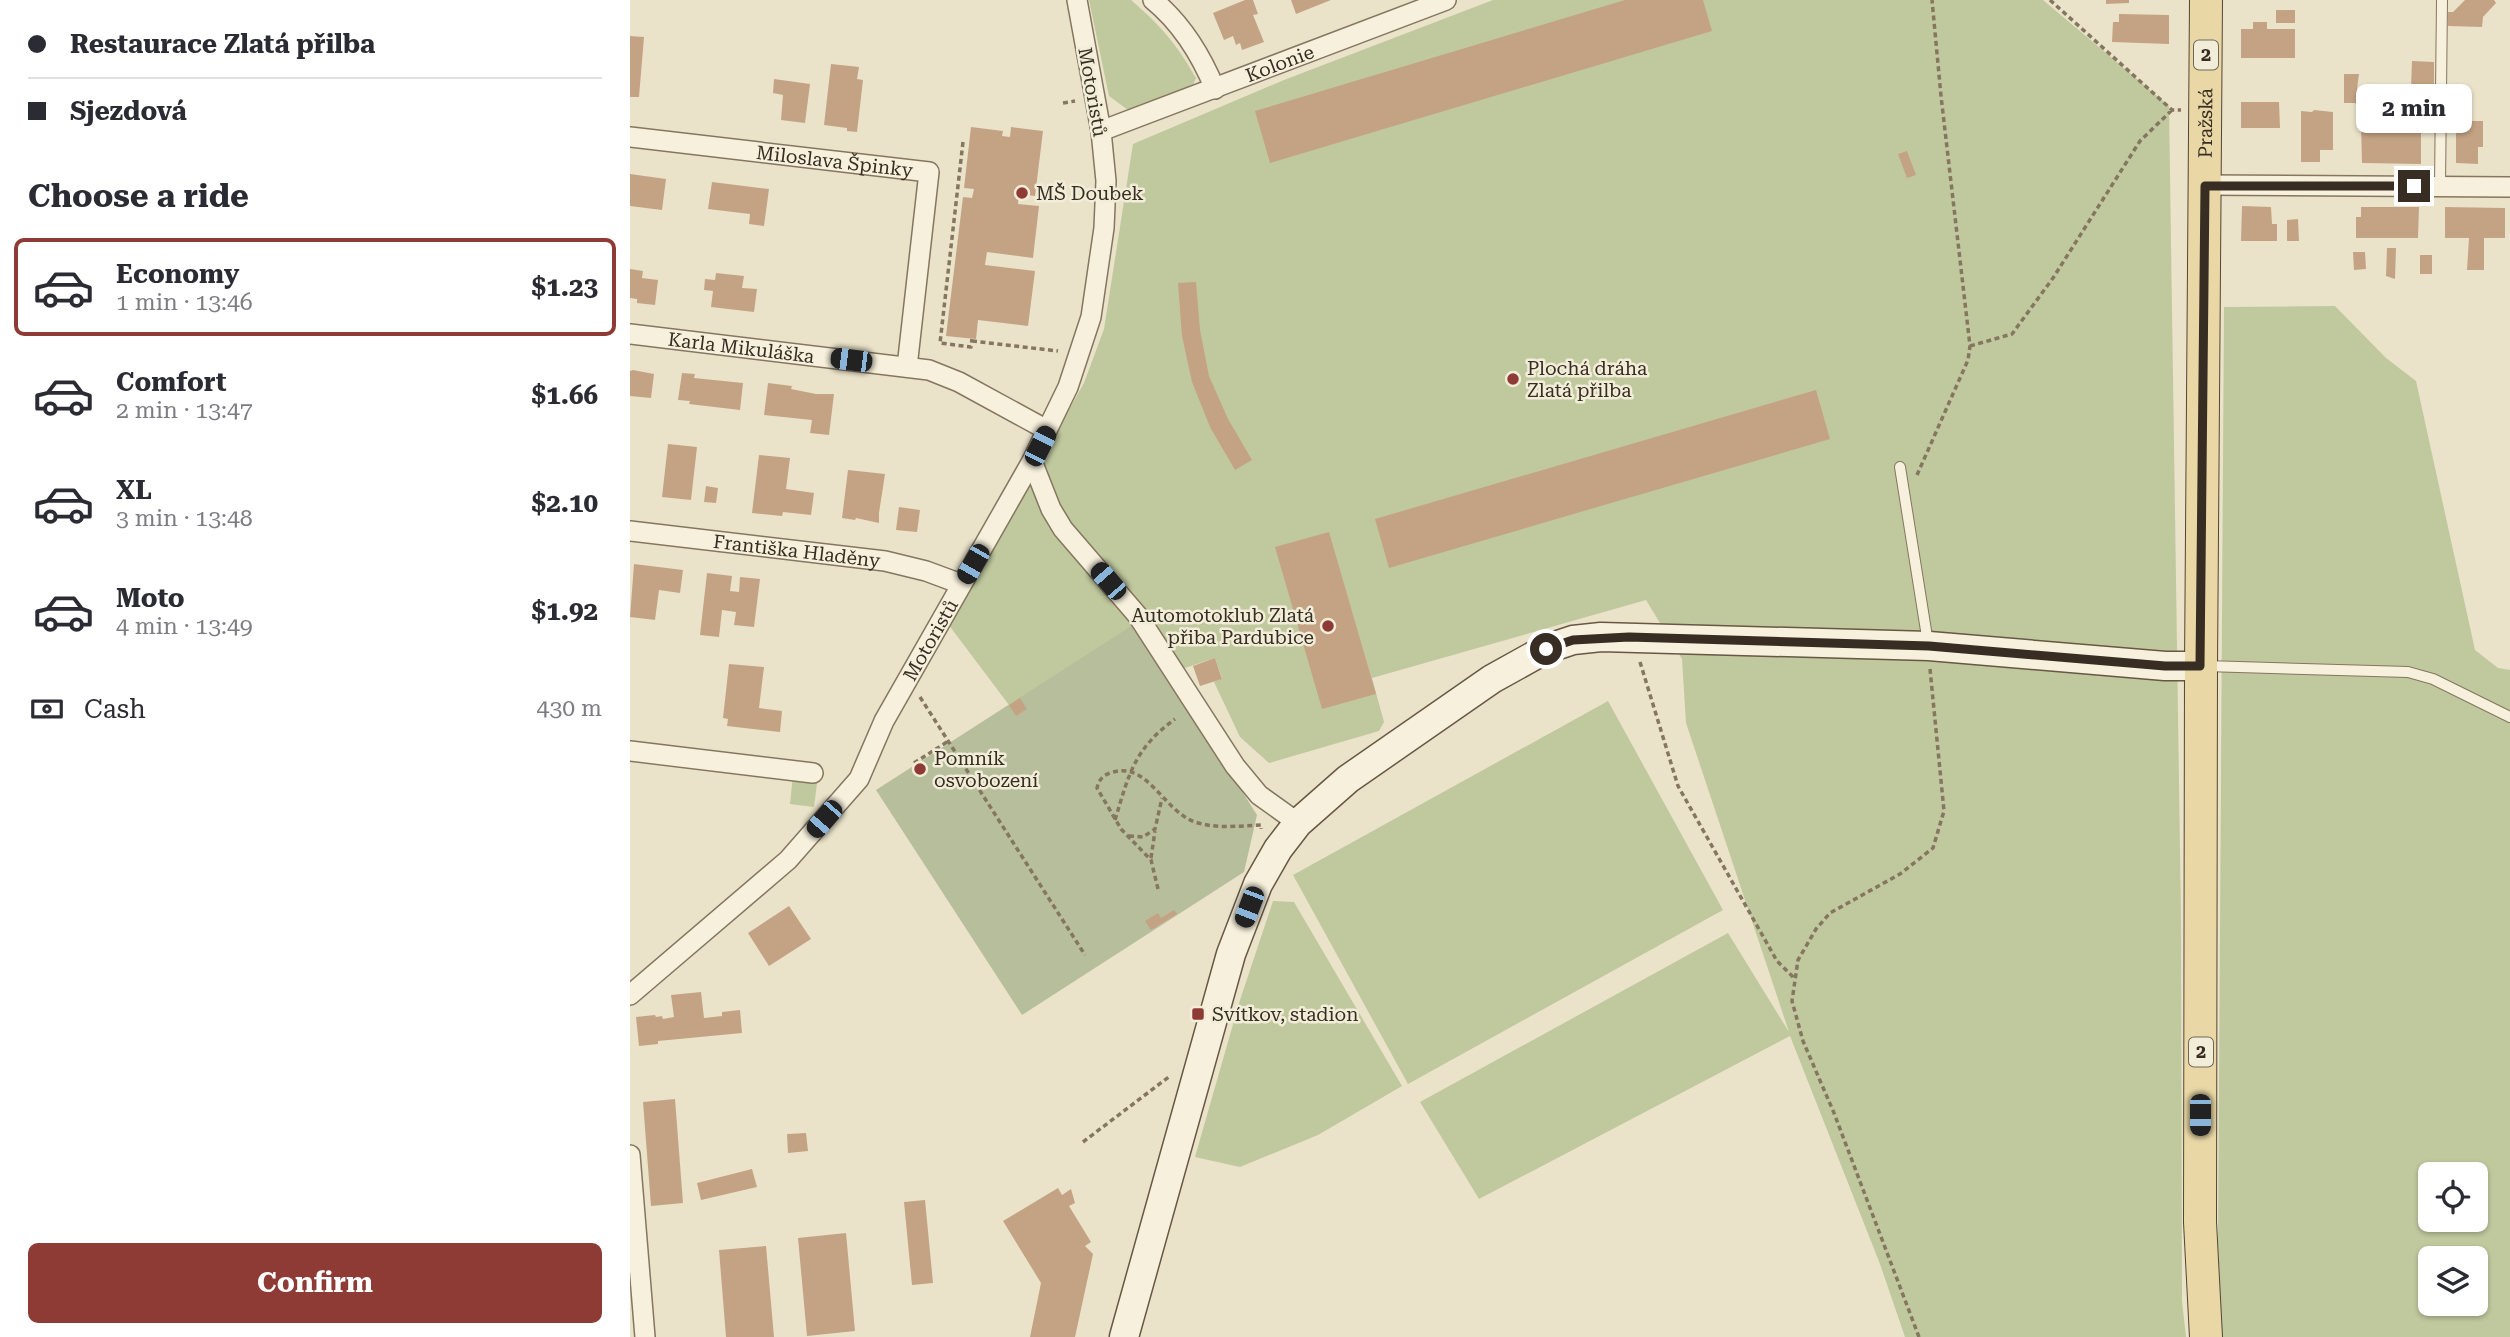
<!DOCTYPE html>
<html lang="en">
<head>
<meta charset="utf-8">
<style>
	:root { --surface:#fff; --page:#f7f7f7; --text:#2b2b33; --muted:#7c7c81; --line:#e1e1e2; --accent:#8e3b36 }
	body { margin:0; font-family:"Roboto Serif",serif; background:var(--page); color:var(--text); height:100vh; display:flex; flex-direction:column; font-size:26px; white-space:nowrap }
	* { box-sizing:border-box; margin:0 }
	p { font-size:23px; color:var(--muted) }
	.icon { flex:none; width:38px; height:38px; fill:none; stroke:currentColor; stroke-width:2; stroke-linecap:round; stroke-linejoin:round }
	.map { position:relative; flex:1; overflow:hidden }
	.details { display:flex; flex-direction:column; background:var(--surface); width:630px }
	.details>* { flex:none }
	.guide { display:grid; align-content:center; height:154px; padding:0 28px; background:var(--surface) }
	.buttons { position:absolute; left:1788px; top:1162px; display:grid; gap:14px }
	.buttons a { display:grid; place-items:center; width:70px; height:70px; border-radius:10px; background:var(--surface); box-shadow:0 2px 5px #0004; font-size:35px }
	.end { position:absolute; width:32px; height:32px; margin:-16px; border:9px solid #372d22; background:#fff; box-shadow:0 0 0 4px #fff }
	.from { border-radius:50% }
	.bubble { position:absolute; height:49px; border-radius:10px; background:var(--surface); box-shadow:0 2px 5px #0004; font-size:23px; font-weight:700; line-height:49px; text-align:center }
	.car { position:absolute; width:21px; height:42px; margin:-21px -10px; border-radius:9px; box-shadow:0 0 5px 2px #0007; background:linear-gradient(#222 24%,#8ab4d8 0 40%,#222 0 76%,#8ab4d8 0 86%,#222 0) }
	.guide b { display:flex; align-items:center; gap:24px; height:66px; font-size:26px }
	.guide b+b { border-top:2px solid var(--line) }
	.guide i { width:18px; height:18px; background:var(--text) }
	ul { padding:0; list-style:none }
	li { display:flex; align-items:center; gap:21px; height:98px; margin:0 14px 10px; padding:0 14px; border:4px solid transparent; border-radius:10px }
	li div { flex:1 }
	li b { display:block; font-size:26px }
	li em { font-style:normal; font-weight:700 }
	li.current { border-color:var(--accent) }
	li>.icon { width:63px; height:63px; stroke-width:1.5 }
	h2 { padding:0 28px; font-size:32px; line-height:84px }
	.pay { display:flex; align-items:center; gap:18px; height:77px; padding:0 28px; font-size:26px }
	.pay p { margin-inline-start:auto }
	.cta { display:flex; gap:14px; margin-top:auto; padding:14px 28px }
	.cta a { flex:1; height:80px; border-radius:10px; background:var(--accent); color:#fff; font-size:28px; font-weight:700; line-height:80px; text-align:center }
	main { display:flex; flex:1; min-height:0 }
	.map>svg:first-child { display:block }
	.green { fill:#c0c89e; fill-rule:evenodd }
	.cemetery { fill:#b7be9c }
	.building { fill:#c4a384 }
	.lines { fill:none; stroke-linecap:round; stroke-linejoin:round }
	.lane-casing { stroke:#857660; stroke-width:12 }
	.street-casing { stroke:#857660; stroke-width:22 }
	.secondary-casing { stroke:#675743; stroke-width:31 }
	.primary-casing { stroke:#544433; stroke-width:34 }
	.path { stroke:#857660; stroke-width:3.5; stroke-dasharray:5 3.5; stroke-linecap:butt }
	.lane { stroke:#f6f0dc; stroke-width:10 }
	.street { stroke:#f6f0dc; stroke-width:19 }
	.secondary { stroke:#f6f0dc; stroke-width:28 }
	.primary { stroke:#e9d8a6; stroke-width:32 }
	.route { stroke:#372d22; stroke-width:9 }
	.poi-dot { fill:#8e3b36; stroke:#f2edd8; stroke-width:2.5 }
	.labels { text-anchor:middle; stroke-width:5; stroke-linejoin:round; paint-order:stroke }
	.shield { fill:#f2edd8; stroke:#6f6759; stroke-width:2 }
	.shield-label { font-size:18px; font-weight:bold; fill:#372d22 }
	.street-label { font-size:19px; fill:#372d22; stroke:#f2edd8 }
	.poi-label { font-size:19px; fill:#372d22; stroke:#f2edd8; text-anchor:start }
</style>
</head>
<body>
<main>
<section class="details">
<div class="guide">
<b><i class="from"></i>Restaurace Zlatá přilba</b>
<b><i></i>Sjezdová</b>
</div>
<h2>Choose a ride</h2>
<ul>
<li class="current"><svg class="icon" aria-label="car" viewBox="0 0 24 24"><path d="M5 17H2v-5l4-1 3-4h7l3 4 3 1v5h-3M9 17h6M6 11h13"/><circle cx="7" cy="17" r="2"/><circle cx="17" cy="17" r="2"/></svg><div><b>Economy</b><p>1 min · 13:46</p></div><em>$1.23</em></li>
<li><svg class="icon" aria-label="car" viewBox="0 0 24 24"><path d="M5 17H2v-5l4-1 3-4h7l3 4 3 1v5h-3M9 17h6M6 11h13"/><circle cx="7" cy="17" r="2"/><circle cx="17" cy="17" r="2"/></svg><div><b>Comfort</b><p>2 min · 13:47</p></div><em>$1.66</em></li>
<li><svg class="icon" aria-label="car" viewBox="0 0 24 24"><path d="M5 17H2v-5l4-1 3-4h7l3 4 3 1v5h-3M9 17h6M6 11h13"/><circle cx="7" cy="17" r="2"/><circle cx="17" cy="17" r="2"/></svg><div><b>XL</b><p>3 min · 13:48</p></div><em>$2.10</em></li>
<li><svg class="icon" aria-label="car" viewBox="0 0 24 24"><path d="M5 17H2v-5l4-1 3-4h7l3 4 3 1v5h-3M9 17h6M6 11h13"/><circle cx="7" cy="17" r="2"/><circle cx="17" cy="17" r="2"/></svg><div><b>Moto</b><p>4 min · 13:49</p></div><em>$1.92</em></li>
</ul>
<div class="pay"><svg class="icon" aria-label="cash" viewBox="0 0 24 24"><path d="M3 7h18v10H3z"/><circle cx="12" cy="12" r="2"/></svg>Cash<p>430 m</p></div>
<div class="cta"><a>Confirm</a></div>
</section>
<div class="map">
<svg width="1880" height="1337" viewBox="0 0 1880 1337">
	<rect width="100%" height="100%" fill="#eae3ca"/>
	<!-- green -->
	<path class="green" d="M459,0H501C531,26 546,43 566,78L563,85L498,110L479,96Z
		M863,0H1413L1539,106L1551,917L1552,1301L1556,1337H1275L1250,1264L1160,1036L849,1199L790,1102L1098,933L1159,1032L1056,723L1052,659L1016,600L742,678L754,722L749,731L639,763L610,737L584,682L592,678L585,658L552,669L535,639L516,618L379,705L318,624L454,383L474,329L503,144L654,80Z
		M1705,306L1756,358L1786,381L1845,650L1868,668L1880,670V1337H1592L1588,1243L1594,307ZM1801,1174H1846V1220H1801ZM1801,1258H1846V1304H1801Z
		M978,701L1093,910L778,1084L663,875Z
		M164,765L189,768L184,807L160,804Z
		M643,901L664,902L772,1086L688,1135L610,1167L565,1157L610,1000Z"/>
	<!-- cemetery -->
	<path class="cemetery" d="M506,623L627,815L614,872L392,1015L246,790Z"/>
	<!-- building -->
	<path class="building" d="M615,0H623L628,14L623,15L634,42L612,50L610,43L606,45L603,36L594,40L583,13Z
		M661,0H701L666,14Z
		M995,0H1073L1082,31L640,163L625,111Z
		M1476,0H1499V3L1476,4Z
		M1835,0H1864L1866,3L1853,17L1852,27L1818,26V12H1823Z
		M1646,10H1665V23H1646Z
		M1489,14L1539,15V44L1482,42L1483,22H1489Z
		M1623,22H1637V29H1665V58H1611V29H1623Z
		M0,36L14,37L9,97H0Z
		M1782,61L1804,62V116H1793V105H1778V93H1789V88H1781Z
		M201,64L229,67L227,79L233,80L227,132L217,131V128L194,125Z
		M1714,74H1729L1727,89L1729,103H1714Z
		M144,79L180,84L175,123L151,120L153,95L143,93Z
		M1611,102H1649L1650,128H1611Z
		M1684,110L1703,112V150H1690V162H1671V111L1682,112Z
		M1745,118H1763V122H1791V164L1732,163L1731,126H1745Z
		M1826,121H1853V147H1848V164L1826,163Z
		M341,127L373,131L372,136L380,137L381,127L413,131L405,196L389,194L388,204L409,206L403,258L357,252L355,265L405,271L398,326L348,320L346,339L316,336L333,197L342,198L344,189L334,188Z
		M1277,151L1286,175L1277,178L1268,154Z
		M0,174L36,179L32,210L0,206Z
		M82,182L139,189L134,226L119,224L120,214L78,209Z
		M1612,206L1641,207L1642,224H1647V241H1611Z
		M1731,207H1789L1788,238H1726V217H1731Z
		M1815,207L1875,208V238H1854V270H1837L1839,238H1815Z
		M1668,219L1669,241H1657V220Z
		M1757,248H1766L1765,279L1756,276Z
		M1723,252H1735L1736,269L1724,270Z
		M1790,255H1802V274H1790Z
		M0,269L13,271L12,278L28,280L25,305L7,303V299L0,298Z
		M86,273L114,276L112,288L127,289L124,312L81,307L83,291L74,290L75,279L85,280Z
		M566,282L570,330L579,376L598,419L622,460L605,470L580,427L562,382L552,336L548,283Z
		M3,370L24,374L21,398L0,396V371Z
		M52,373L65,374L64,378L113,383L110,410L59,404L60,401L48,400Z
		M138,383L162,386L161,389L186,394H204L199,435L180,433L182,420L134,415Z
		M1186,390L1200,439L759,568L745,519Z
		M38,444L67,447L61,500L32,497Z
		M129,455L160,458L156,489L184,493L181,515L153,512L152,516L122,513Z
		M218,470L255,474L249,513V523L226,518L225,520L212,518Z
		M76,486L88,488L86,503L74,502Z
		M269,507L290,510L287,532L266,530Z
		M699,532L746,694L692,709L645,547Z
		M4,564L53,570L50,593L29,590L25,620L0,617Z
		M77,573L102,576L100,591L109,592L110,577L130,579L124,627L104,625L106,612L92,610L89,637L70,635Z
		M585,658L592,679L570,686L563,666Z
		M99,664L134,667L129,708L152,711L150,732L97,726L98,719L93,718Z
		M390,698L397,709L386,716L379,705Z
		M159,906L181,939L139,966L118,933Z
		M544,910L547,914L521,930L515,921L528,913L531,918Z
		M71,992L74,1018L92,1016V1012L110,1010L112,1033L28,1041V1044L9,1046L6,1017L25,1015L26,1017L32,1016L33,1019L44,1017L41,995Z
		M45,1099L53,1203L21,1206L13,1102Z
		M176,1133L178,1151L158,1153L157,1134Z
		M122,1169L127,1187L71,1200L67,1183Z
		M428,1188L432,1195L441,1189L445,1203L439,1206L461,1242L455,1246L463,1254L445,1337H400L411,1283L373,1221Z
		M295,1200L303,1283L282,1285L274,1202Z
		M216,1233L225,1331L177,1336L168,1238Z
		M136,1246L144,1337H96L89,1250Z"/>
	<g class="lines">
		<!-- lane casing -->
		<g class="lane-casing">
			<path id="lane" d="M1810,186L1812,0
				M1270,467L1298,643
				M1575,666L1778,672L1803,679L1880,717"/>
		</g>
		<!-- street casing -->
		<g class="street-casing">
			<g id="street">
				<path d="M523,0C551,23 571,55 585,89"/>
				<path id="s1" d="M471,131L816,0"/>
				<path id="s2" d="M0,137L299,172L277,367"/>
				<path d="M1575,185L1880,187"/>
				<path id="s3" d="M0,334L299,370L329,382L417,430"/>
				<path d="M402,461L421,509L433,529L508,616L605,766L629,795L668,823"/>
				<path id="s4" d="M0,531L255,561L296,571L331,584"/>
				<path d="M0,751L183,773"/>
				<path id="s5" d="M0,995L158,860L229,779L254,721L402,461L438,387L461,317L474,228L476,181L471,131L447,0"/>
				<path d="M0,1155L15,1337"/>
			</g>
		</g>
		<!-- secondary casing -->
		<g class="secondary-casing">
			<path id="secondary" d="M494,1337L601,954L628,884L648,849L668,823L718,779L862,679L916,649L943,640L971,637L1299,646L1535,666H1571"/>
		</g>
		<!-- primary casing -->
		<g class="primary-casing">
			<g id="primary">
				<path id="s6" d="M1576,1337L1570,1222L1571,666L1576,0"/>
			</g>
		</g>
		<!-- path -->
		<path class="path" d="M1420,0L1542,110H1551
			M433,103L445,101
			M333,142L310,343L341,347L342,339
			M342,341L428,351
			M1340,346L1382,334L1423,278L1510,141L1542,110
			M1287,475L1338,360L1340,346L1311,96L1302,0
			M1010,662L1048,786L1147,961L1164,978
			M290,697L455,955
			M284,763L317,742
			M485,820C499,774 504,749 545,719
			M499,836L513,837L525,829L532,798
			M521,858L525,831
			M528,889L521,860L491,829L467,788C469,780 472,776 480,773C517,759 533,811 565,822C586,829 609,826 631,825V829
			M453,1142L540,1076
			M1289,1337L1204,1113L1173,1041L1162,1001L1168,960L1186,929L1200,913L1270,874L1303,848L1314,811L1300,669"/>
		<!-- lane -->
		<use href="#lane" class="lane"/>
		<!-- street -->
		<use href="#street" class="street"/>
		<!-- secondary -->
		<use href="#secondary" class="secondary"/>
		<!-- primary -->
		<use href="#primary" class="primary"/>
	</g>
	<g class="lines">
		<!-- route -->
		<path class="route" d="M916,649L943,640L999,637L1299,646L1535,666H1570L1575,186H1784"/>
	</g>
	<!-- markers -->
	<g class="poi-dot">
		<circle cx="392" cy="193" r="7"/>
		<circle cx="883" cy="379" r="7"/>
		<circle cx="698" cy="626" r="7"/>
		<circle cx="290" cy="769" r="7"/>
		<rect x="561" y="1007" width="14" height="14" rx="3.5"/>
	</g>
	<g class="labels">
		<!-- shield labels -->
		<g class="shield">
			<rect x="1564" y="40.5" width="24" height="29" rx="5"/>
			<rect x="1559" y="1037.5" width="24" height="29" rx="5"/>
		</g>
		<g class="shield-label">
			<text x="1576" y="61">2</text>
			<text x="1571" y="1058">2</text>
		</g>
		<!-- street labels -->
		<g class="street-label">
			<text dy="7" stroke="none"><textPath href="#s1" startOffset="191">Kolonie</textPath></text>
			<text transform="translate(463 92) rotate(80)" y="7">Motoristů</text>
			<text dy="7" stroke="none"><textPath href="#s6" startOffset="1214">Pražská</textPath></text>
			<text dy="7" stroke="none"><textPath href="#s2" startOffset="206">Miloslava Špinky</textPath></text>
			<text dy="7" stroke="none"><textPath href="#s3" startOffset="112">Karla Mikuláška</textPath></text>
			<text dy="7" stroke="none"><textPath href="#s4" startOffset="168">Františka Hladěny</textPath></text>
			<text dy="7" stroke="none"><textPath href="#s5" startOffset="472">Motoristů</textPath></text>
		</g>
		<!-- poi labels -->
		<g class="poi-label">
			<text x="406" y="200">MŠ Doubek</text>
			<text x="897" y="375">Plochá dráha<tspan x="897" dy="22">Zlatá přilba</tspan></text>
			<text x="684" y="622" text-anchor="end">Automotoklub Zlatá<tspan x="684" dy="22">přiba Pardubice</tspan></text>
			<text x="304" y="765">Pomník<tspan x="304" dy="22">osvobození</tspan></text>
			<text x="582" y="1021">Svítkov, stadion</text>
		</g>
	</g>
</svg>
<div class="buttons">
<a><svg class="icon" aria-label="locate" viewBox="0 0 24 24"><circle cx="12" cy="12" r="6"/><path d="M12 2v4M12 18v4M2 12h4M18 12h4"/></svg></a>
<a><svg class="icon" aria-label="layers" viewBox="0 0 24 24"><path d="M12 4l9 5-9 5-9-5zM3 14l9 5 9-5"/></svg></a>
</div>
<i class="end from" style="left:916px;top:649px"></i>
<i class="end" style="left:1784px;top:186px"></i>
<div class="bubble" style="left:1726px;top:84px;width:116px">2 min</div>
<i class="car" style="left:221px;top:360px;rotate:277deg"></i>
<i class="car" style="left:410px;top:446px;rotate:27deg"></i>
<i class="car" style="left:343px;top:564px;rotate:210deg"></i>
<i class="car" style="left:478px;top:581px;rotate:319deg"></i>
<i class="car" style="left:194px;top:819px;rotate:221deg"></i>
<i class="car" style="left:619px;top:907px;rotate:201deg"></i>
<i class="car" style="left:1570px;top:1115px;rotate:180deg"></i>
</div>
</main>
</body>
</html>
